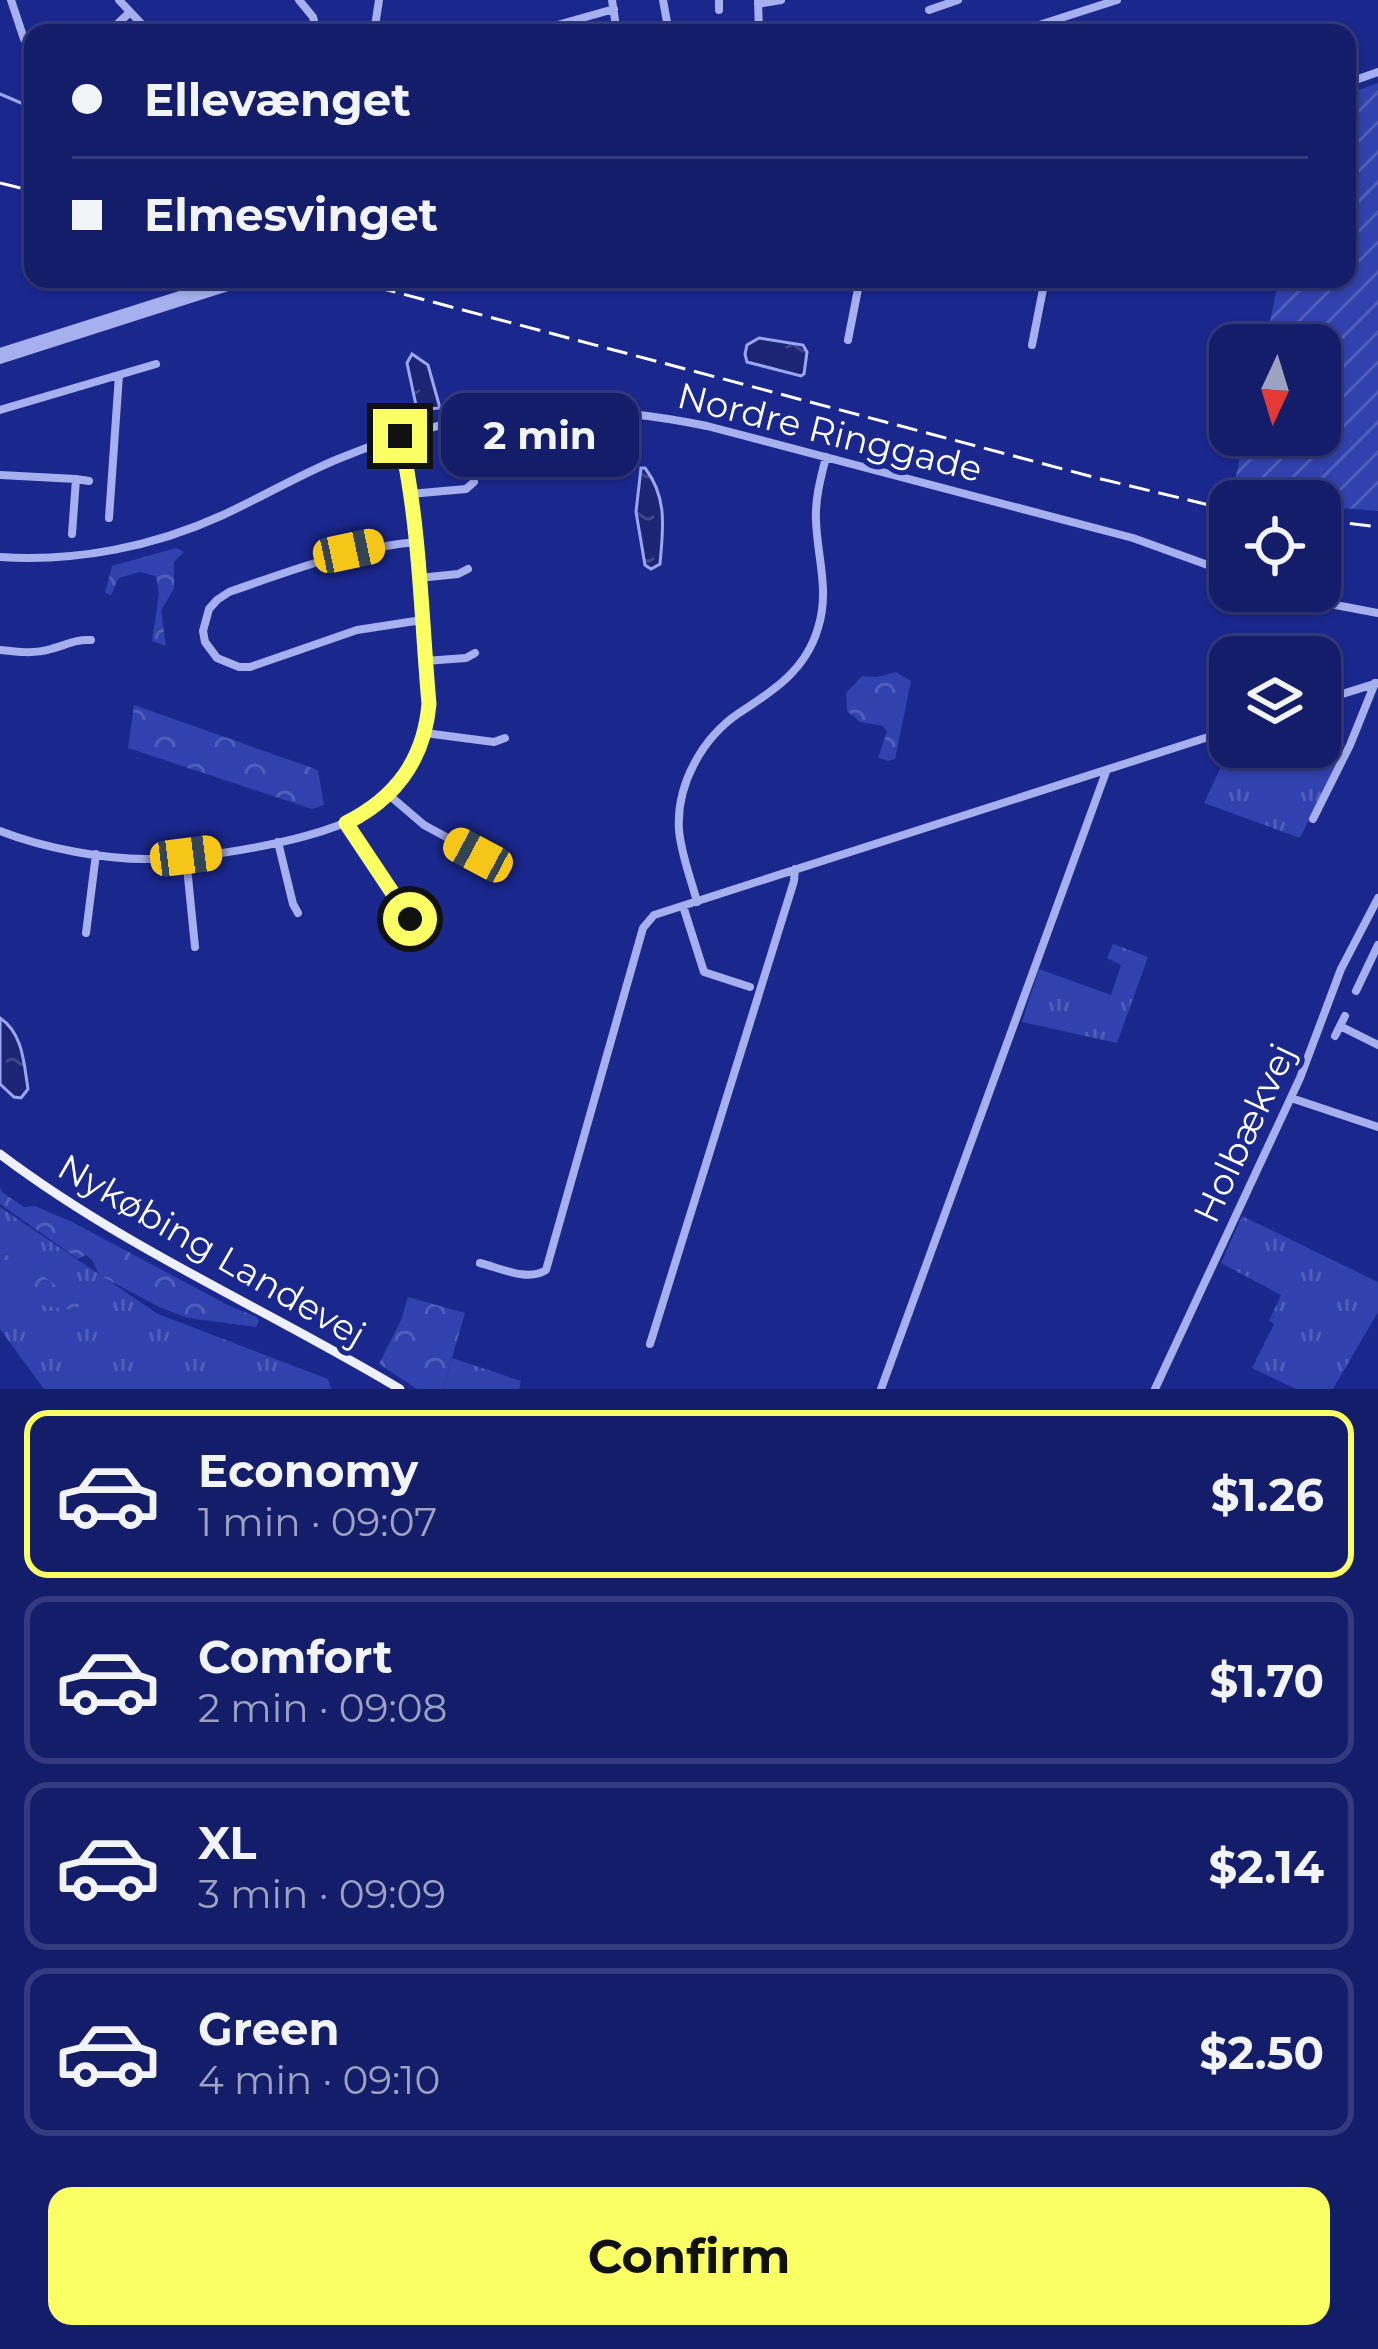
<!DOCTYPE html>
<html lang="en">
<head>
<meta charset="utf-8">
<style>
	:root { --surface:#141d6a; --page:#1d2670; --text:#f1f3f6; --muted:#9da2c1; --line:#333b7e; --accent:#faff64 }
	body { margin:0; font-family:Montserrat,sans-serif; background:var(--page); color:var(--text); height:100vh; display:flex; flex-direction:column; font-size:45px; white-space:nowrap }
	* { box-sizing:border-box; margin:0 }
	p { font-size:39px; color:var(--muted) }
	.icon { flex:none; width:66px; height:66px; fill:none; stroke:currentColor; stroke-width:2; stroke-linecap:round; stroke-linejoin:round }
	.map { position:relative; height:1389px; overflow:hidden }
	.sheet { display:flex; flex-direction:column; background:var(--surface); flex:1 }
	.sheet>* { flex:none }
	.hud { position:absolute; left:24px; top:24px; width:1332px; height:264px; border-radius:24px; box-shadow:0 3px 9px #0004,0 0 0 3px var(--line); display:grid; align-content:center; height:264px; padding:0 48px; background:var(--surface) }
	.needle { width:78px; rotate:184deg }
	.tools { position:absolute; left:1209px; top:324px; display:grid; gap:24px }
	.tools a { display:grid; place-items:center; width:132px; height:132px; border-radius:24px; background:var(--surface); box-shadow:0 3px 9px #0004,0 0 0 3px var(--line); font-size:60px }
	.end { position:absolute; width:54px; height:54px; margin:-27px; border:15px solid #faff64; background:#111; box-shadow:0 0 0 6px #111 }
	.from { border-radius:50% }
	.bubble { position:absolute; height:84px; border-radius:24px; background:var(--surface); box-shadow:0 3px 9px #0004,0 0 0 3px var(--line); font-size:39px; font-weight:700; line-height:84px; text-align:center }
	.car { position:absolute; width:36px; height:72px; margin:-36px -18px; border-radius:15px; box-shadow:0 0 9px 3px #0007; background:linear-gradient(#f5c518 24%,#345 0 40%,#f5c518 0 76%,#345 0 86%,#f5c518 0) }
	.hud b { display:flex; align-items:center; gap:42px; height:114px; font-size:45px }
	.hud b+b { border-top:3px solid var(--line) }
	.hud i { width:30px; height:30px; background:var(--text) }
	ul { padding:21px 0 0; list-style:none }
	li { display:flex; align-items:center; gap:36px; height:168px; margin:0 24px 18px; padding:0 24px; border:6px solid var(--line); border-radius:24px }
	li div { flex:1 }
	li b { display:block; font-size:45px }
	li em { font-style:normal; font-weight:700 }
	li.current { border-color:var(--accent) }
	li>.icon { width:108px; height:108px; stroke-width:1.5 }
	.action { display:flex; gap:24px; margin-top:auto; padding:24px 48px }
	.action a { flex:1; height:138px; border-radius:24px; background:var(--accent); color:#111; font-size:48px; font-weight:700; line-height:138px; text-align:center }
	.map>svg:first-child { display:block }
	.grass { fill:url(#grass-tufts) }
	.forest { fill:url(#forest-crowns) }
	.garden { fill:url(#garden-furrows) }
	.water { fill:url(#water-ripples); stroke:#9aa6f0; stroke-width:3 }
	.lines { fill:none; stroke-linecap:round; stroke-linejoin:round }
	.stream { stroke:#9aa6f0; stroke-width:3 }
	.minor { stroke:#a7b0ee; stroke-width:8 }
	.major { stroke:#eeefff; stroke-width:9 }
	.rail { stroke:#fff; stroke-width:3; stroke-dasharray:21 9; stroke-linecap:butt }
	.route { stroke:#faff64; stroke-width:15 }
	.labels { text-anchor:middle; stroke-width:10; stroke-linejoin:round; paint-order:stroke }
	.street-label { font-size:36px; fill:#fff; stroke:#1a278d }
</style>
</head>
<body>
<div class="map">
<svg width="1378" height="1389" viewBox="0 0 1378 1389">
	<defs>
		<pattern id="grass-tufts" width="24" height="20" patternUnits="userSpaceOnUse" patternTransform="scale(3)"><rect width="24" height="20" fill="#3141ad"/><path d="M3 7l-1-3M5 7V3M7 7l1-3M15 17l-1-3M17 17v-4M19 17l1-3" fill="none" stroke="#505eb9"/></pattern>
		<pattern id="forest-crowns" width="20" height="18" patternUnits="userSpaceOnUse" patternTransform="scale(3)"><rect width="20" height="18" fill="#3141ad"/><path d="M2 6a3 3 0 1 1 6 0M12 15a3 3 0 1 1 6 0" fill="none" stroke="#505eb9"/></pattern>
		<pattern id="garden-furrows" width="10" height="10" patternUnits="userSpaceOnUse" patternTransform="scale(3)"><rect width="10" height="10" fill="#3141ad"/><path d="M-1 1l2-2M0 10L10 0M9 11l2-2" fill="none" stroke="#505eb9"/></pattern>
		<pattern id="water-ripples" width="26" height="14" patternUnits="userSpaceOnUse" patternTransform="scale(3)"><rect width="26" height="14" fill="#1b2573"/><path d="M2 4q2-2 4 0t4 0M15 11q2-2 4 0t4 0" fill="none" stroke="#3d4688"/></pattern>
	</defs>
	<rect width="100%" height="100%" fill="#1a278d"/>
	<!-- grass -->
	<path class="grass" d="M1230,747H1298L1338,761L1300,838L1204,803Z
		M1113,944L1148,957L1117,1043L1022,1022L1039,969L1111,995L1121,965L1107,958Z
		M0,1207L158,1314L328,1379L331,1389H44L0,1329Z
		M1242,1216L1378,1282V1312L1333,1389H1296L1252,1368L1274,1324L1269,1321L1281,1295L1221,1263Z
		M452,1358L521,1381L519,1389H443Z"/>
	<!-- forest -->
	<path class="forest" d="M176,548L184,552L174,562V589L161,610L166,646L152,641L159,593L156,576L140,572L119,578L111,595L105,593L112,566Z
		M896,672L911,681L895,759L888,761L878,758L887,732L883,726L860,722L847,711L846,693L862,676L877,677Z
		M134,705L318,770L324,805L312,809L128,748Z
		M0,1188L2,1192L24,1207L35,1206L72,1222L230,1306L257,1317L259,1322L256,1327L188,1318L161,1308L99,1275L92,1260L86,1255L78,1259L0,1204Z
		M0,1252L30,1266L79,1303V1311L41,1305L0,1288Z
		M408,1297L465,1313L443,1389H417L379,1364L401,1320Z"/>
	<!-- garden -->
	<path class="garden" d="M1378,83V511L1320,506V501H1278L1232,494L1245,435H1320V345H1265L1279,279H1347V94Z"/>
	<!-- water -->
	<path class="water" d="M759,338L803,345L807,352L804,374L801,376L747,362L745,354L747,345Z
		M412,354L428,365L440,408L417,410L407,363Z
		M641,468H645C668,498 663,529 660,564L651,569L645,565L636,512Z
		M0,1018C23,1033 24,1064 28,1089L21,1098L14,1097L0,1084Z"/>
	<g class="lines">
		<!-- stream -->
		<path class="stream" d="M0,94L33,108"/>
		<!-- minor -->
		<path class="minor" d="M11,0L24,39L33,51
			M119,0L150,33
			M299,0L313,17L317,33
			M612,0L617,33
			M663,0L669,33
			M719,0V10
			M758,0L759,33
			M758,4L781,0
			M929,10L958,0
			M108,33L129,13
			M374,33L379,0
			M529,33L614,9
			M1014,33L1117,0
			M1347,83L1378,72
			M848,340L860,279
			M1032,345L1045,279
			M0,352L230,279
			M0,360L253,279
			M0,410L156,364
			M0,475L76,479L72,534
			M76,479L89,481
			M410,494L466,489L474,482
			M109,518L119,375
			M416,542C349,548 293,570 229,592L217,600L209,609L203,631L205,642L217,658L239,667H250L357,630L422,620
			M0,557C76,562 153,547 223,515C262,497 299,475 338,459C468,406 570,398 707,426L1133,538L1230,573
			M419,578L458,574L468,569
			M1281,591L1325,603L1378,613
			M0,650C17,652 35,654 51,649C66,645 76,639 91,640
			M425,661L466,658L475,653
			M1320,701L1377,683
			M425,733L494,742L505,738
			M389,795L424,825L479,855L487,856
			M1313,819L1350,745L1375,683
			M346,823L409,919
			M0,831C43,848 106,860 152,859C209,858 317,841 365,813C391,798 412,773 422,744C435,707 426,665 423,626C418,563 415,499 400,436
			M278,842L293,904L298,913
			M186,857L195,947
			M697,902C691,879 681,854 679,830C676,785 702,738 739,713C773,691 806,670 818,628C830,590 817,557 816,520C815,498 821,477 826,457
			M683,906L704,972L750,987
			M86,933L96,854
			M1356,991L1378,945
			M1340,1026L1378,1045
			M1335,1036L1345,1016
			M1291,1098L1378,1127
			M480,1263C500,1268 528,1282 546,1270L643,928L654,915L1230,730
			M650,1344L794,881L795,869
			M881,1389L1106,772
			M1155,1389L1300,1078L1341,969L1378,898"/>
		<!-- major -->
		<path class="major" d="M0,1154C126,1249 265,1308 400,1389"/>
		<!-- rail -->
		<path class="rail" d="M0,183L33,191
			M346,279L1093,477L1230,510
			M1320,520L1378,527"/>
	</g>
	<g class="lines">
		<!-- route -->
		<path class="route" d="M400,436C420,524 421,615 429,704C424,760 396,798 346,823L410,919"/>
	</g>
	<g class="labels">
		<!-- street labels -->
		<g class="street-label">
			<text transform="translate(830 432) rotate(14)" y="13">Nordre Ringgade</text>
			<text transform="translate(1244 1133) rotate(-65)" y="13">Holbækvej</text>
			<text transform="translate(212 1250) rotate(30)" y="13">Nykøbing Landevej</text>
		</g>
	</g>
</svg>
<div class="tools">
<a><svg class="needle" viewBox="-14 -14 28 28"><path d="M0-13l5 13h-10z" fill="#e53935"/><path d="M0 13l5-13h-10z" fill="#9da2c1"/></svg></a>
<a><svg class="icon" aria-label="locate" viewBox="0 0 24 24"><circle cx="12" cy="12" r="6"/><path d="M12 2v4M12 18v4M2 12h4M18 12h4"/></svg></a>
<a><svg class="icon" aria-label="layers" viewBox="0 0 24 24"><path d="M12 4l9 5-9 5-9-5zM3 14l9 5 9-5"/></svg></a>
</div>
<i class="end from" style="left:410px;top:919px"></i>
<i class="end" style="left:400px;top:436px"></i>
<div class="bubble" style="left:441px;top:393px;width:198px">2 min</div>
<i class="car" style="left:349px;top:551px;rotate:78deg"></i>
<i class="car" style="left:478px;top:855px;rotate:298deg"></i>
<i class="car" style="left:186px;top:856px;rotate:83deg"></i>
<div class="hud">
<b><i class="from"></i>Ellevænget</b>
<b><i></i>Elmesvinget</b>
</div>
</div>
<section class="sheet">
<ul>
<li class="current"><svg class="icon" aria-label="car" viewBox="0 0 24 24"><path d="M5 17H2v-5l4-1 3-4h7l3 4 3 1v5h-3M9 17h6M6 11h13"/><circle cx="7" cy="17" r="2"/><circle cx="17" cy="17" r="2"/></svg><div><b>Economy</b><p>1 min · 09:07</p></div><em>$1.26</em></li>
<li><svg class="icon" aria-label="car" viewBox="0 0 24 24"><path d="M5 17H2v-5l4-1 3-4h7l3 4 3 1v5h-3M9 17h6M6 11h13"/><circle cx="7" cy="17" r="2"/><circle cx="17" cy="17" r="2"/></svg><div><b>Comfort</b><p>2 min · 09:08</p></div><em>$1.70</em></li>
<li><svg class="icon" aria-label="car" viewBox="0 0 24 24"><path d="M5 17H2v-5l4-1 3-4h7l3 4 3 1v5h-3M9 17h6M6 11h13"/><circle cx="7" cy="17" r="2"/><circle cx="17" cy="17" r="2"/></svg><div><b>XL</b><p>3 min · 09:09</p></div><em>$2.14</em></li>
<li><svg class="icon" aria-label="car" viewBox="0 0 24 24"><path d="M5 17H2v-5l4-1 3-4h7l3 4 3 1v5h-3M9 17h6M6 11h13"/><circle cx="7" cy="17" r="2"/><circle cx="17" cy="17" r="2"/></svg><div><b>Green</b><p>4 min · 09:10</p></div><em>$2.50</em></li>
</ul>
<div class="action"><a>Confirm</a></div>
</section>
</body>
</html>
